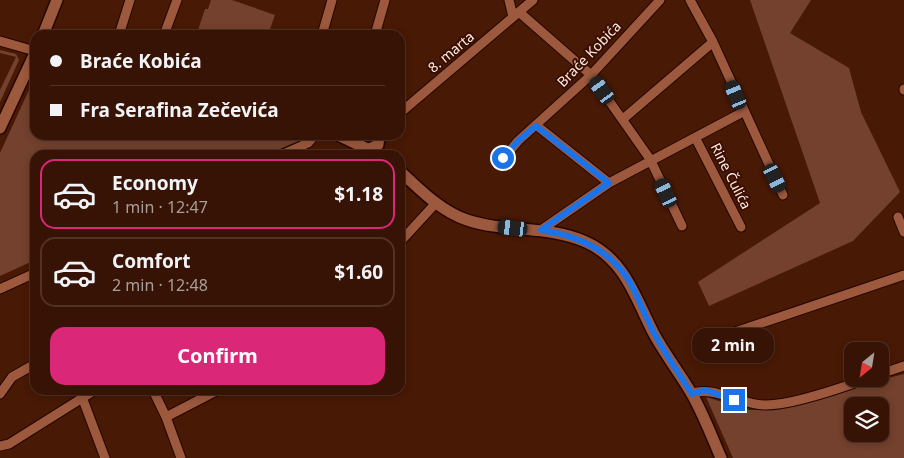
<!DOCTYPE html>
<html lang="en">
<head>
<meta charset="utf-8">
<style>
	:root { --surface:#361304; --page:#412013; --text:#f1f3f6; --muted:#aa9e9a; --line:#503226; --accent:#db2777 }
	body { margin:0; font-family:"Noto Sans",sans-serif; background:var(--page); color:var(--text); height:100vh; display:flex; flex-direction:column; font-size:19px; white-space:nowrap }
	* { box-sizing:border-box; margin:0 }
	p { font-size:16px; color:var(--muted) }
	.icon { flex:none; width:28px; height:28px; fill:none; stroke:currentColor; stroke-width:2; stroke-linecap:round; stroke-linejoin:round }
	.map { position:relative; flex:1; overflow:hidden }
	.panel { position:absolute; left:30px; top:150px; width:375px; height:245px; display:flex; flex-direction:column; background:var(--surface); border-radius:15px; box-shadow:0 2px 8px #0003,0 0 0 1px var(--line) }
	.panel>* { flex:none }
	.banner { position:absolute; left:30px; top:30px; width:375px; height:110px; border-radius:15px; box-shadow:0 2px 8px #0003,0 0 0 1px var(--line); display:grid; align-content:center; height:110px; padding:0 20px; background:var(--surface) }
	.needle { width:32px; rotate:210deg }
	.controls { position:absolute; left:844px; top:342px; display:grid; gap:10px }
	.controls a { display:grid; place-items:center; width:45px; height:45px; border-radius:10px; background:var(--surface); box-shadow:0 2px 8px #0003,0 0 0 1px var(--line); font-size:25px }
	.end { position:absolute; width:22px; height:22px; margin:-11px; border:6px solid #1a73e8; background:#fff; box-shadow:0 0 0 2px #fff }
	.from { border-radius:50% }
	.bubble { position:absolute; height:35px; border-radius:15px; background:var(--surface); box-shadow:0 2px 8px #0003,0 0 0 1px var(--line); font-size:16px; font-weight:700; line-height:35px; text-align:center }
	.car { position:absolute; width:15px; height:30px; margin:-15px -8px; border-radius:6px; box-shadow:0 0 4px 1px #0007; background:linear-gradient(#222 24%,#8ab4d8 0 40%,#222 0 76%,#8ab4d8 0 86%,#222 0) }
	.banner b { display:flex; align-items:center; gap:18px; height:48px; font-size:19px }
	.banner b+b { border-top:1px solid var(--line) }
	.banner i { width:12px; height:12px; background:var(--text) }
	ul { padding:9px 0 0; list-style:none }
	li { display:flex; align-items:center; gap:15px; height:70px; margin:0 10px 8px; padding:0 10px; border:2px solid var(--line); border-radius:15px }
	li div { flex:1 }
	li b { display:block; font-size:19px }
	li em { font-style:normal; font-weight:700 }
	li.active { border-color:var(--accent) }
	li>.icon { width:45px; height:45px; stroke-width:1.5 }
	.button { display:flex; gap:10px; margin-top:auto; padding:10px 20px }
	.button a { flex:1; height:58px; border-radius:15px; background:var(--accent); color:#fff; font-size:20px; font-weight:700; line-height:58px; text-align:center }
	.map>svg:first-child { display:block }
	.green { fill:#73412d; fill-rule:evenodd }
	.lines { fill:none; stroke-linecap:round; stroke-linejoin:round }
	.street-casing { stroke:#260600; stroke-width:11 }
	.secondary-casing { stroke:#260600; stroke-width:14 }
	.street { stroke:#9c593e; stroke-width:9 }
	.secondary { stroke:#9c593e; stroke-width:11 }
	.route { stroke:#1a73e8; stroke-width:6 }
	.labels { text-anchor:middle; stroke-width:4; stroke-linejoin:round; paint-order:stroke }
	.street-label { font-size:14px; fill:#fdece6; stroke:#3c0e00 }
</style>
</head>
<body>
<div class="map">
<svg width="904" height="458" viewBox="0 0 904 458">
	<rect width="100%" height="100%" fill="#481905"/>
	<!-- green -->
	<path class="green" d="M211,0H232L275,15L268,35H213L198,30L205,9H208Z
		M750,0H811L790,33L849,68L861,112L900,192L853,241L709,306L698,282L820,203Z
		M0,50L16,54L19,60L0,102V90L16,57L0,53Z
		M35,77V135L303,136L301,140L265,155H35V260L0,276V153Z
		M904,374V458H733L706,397L749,410H763ZM852,406H880V434H852Z"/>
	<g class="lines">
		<!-- street casing -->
		<g class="street-casing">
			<path id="street" d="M509,0L513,17
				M690,0L713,42L783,195
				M519,12L591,75L650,159L682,226
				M119,35L130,0
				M164,35L177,0
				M322,35L332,0
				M375,35L385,0
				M0,41L35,51
				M904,89V90
				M400,113L533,0
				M623,119L713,42
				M536,125L609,183
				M696,139L741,227
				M281,155L308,143L315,135
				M356,155L362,149
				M503,159L518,141L591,75L660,0
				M898,217L904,232
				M541,230L609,183L743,112
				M400,242L436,203
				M0,289L35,273
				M735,332L904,275
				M880,374L904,366
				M153,390L166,417L181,458
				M0,394L12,377L35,364
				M692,394C709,384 744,406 766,405C792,405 841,388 866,379
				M82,397L105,458
				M166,417L218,390
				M0,446L9,444L95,390"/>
		</g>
		<!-- secondary casing -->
		<g class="secondary-casing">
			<path id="secondary" d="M43,35L57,0
				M0,128L35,53
				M338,135L380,155
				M367,150L378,145L379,135
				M400,171C420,190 441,211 467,220C506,233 548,225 586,242C626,260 636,300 654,334C666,356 681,375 693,396C704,416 712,437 721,458"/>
		</g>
		<!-- street -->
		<use href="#street" class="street"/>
		<!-- secondary -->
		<use href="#secondary" class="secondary"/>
	</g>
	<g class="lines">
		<!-- route -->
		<path class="route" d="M503,158L518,141L536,126L609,183L541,230C580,236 616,252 634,290C641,305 647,320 655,335C666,355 679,374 692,394L705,390L734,400"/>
	</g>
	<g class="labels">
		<!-- street labels -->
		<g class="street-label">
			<text transform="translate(451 52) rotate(-40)" y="5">8. marta</text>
			<text transform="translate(589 54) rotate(-46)" y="5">Braće Kobića</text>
			<text transform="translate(731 176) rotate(63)" y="5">Rine Čulića</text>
		</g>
	</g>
</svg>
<div class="controls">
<a><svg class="needle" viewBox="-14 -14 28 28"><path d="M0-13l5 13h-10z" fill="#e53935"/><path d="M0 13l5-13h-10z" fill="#aa9e9a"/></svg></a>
<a><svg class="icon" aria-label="layers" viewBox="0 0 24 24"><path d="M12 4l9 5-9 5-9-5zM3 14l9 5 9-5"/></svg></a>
</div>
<i class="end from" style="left:503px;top:158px"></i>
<i class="end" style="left:734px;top:400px"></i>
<div class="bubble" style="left:692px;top:328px;width:82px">2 min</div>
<i class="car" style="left:602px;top:90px;rotate:324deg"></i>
<i class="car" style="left:736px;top:95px;rotate:337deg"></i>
<i class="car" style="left:775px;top:178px;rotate:154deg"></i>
<i class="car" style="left:666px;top:193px;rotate:335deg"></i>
<i class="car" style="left:513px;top:228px;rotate:277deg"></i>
<div class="banner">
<b><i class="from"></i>Braće Kobića</b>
<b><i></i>Fra Serafina Zečevića</b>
</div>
<section class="panel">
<ul>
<li class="active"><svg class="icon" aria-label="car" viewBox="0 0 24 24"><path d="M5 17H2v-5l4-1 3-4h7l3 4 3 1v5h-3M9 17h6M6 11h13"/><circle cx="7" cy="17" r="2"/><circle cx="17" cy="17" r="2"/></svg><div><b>Economy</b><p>1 min · 12:47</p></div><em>$1.18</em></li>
<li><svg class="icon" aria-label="car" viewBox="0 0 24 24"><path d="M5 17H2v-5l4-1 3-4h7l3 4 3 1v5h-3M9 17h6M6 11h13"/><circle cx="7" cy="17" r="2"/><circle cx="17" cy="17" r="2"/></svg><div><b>Comfort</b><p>2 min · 12:48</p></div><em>$1.60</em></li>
</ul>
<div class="button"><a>Confirm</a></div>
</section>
</div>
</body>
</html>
